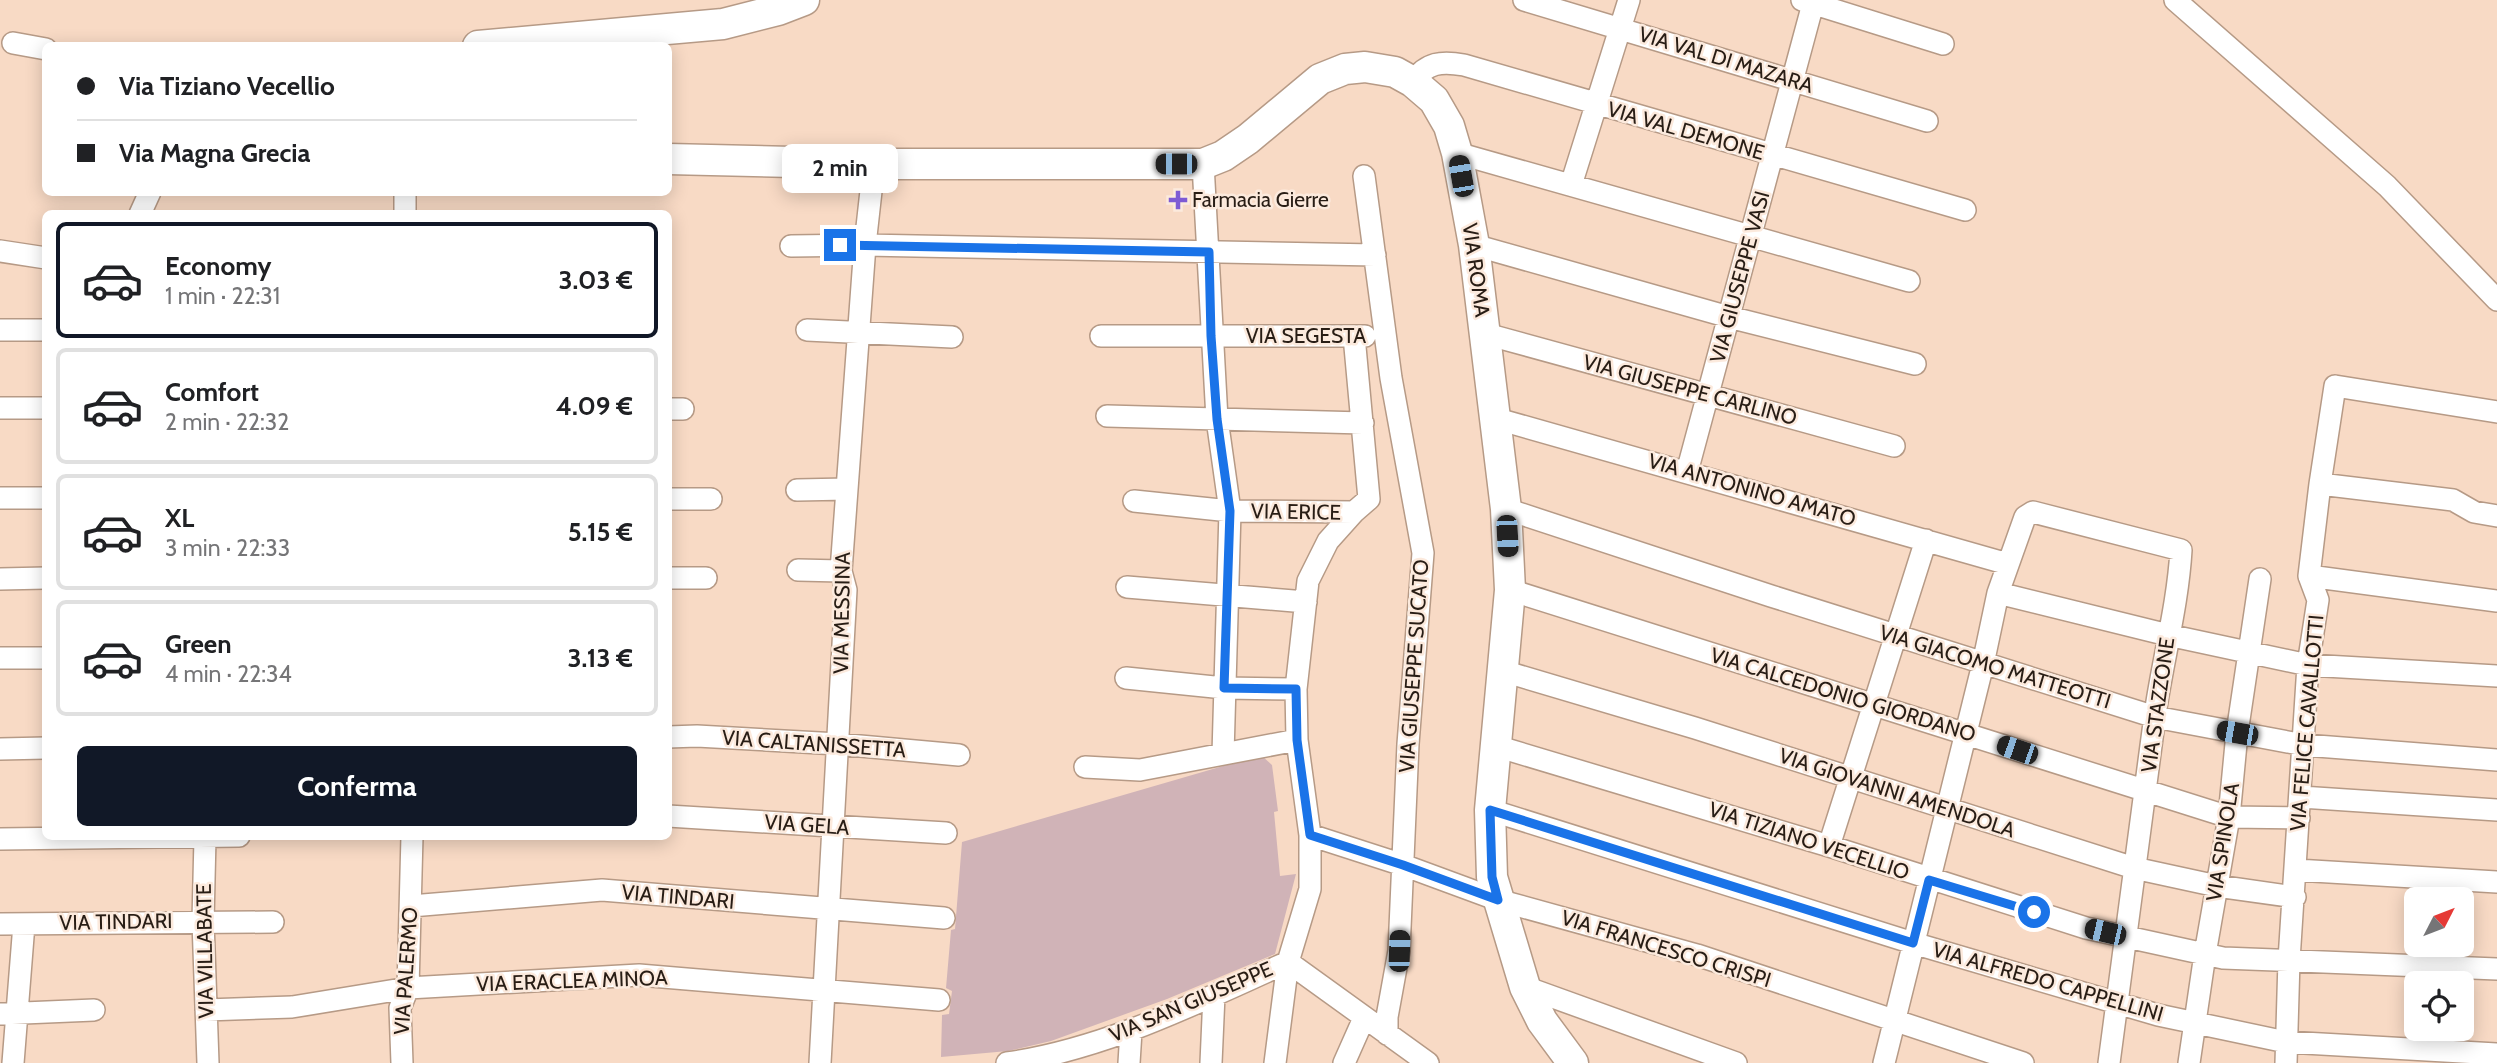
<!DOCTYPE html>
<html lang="it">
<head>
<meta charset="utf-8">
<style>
	:root { --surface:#fff; --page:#f6f6f6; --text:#202124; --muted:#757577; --line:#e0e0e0; --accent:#111827 }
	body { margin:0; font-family:Cabin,sans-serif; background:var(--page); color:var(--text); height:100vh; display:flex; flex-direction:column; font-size:26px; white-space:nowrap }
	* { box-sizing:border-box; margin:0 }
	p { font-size:23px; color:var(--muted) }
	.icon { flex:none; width:38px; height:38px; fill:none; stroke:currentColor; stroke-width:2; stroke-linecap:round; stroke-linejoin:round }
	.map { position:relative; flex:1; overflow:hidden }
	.sheet { position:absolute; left:42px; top:210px; width:630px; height:630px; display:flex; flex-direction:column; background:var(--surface); border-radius:10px; box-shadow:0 4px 18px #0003 }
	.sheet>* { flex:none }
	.guide { position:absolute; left:42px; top:42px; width:630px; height:154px; border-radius:10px; box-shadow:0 4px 18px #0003; display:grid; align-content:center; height:154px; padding:0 35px; background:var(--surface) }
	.needle { width:46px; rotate:48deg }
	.controls { position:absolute; left:2404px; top:887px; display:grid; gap:14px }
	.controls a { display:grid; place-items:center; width:70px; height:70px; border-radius:10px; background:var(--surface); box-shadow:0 4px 18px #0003; font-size:35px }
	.end { position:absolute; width:32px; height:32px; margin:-16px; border:9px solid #1a73e8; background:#fff; box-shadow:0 0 0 4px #fff }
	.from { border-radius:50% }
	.bubble { position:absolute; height:49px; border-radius:10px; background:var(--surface); box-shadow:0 4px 18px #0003; font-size:23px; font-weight:700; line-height:49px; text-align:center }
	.car { position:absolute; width:21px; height:42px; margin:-21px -10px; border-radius:9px; box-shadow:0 0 5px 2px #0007; background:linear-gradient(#222 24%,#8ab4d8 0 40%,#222 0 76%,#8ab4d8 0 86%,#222 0) }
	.guide b { display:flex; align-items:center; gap:24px; height:66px; font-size:26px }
	.guide b+b { border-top:2px solid var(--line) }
	.guide i { width:18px; height:18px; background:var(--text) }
	ul { padding:12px 0 0; list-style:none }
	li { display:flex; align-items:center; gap:21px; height:116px; margin:0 14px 10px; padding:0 21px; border:4px solid var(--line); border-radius:10px }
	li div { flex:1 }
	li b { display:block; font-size:26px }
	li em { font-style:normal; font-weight:700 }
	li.selected { border-color:var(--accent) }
	li>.icon { width:63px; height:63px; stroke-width:1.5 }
	.cta { display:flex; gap:14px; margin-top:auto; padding:14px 35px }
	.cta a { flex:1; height:80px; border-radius:10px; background:var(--accent); color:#fff; font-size:28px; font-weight:700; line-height:80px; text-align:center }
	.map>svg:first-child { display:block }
	.green { fill:#d0b3b7 }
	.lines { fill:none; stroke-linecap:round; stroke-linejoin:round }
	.street-casing { stroke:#b69a86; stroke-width:24 }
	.secondary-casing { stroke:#b69a86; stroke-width:33 }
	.street { stroke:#fff; stroke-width:21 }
	.secondary { stroke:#fff; stroke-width:30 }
	.route { stroke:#1a73e8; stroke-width:9 }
	.poi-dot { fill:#7e5ad4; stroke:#fceadd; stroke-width:2.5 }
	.labels { text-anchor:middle; stroke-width:5; stroke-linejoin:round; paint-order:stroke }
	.street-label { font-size:21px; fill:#281d15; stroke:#fceadd }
	.poi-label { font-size:21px; fill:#281d15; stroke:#fceadd; text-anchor:start }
</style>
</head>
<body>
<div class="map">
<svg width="2497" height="1063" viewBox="0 0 2497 1063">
	<rect width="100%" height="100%" fill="#f8dac5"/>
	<!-- green -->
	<path class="green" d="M1261,755L1272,765L1278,811L1274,812L1280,876L1296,874L1275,954L1167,999L1051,1041L1008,1051L941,1057L942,1015L949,1014L952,991L946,988L951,930L955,929L962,842Z"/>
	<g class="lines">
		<!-- street casing -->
		<g class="street-casing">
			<path id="street" d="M1524,0L1927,121
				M1802,0L1943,44
				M2175,0L2387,186L2497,300
				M13,43L46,49
				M1413,82C1426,62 1442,61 1464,65L1965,210
				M1457,153L1909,281
				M1203,164L1217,419L1230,511L1223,754
				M1364,176L1391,378L1423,553L1408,744L1399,951L1387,1017V1034
				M1571,185L1629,0
				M405,192V214
				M140,214L150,192
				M1474,245L1729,317L1915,364
				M791,246L865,245L1375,255
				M0,251L46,258
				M0,330H46
				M807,330L952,337
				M1486,334L1894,446
				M1101,336H1365
				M0,408H46
				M668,409H683
				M1107,416L1363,423
				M1494,418L2008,564
				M1687,472L1814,0
				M2320,484L2453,500L2474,512L2497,516
				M797,490L847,489
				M0,498H46
				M668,499H711
				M1134,501L1230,511L1354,512L1369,499L1354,336
				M1506,509L1771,596L2155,717L2304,745L2497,760
				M798,570L841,571
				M2309,576L2497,601
				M668,578H706
				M0,579L46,578
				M1127,587L1306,602
				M1510,590L2229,817L2299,818
				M1998,593L2168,635L2308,665L2497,676
				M0,658H46
				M1503,671L1695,728L2134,868L2217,886L2295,897
				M1126,678L1224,688L1296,689
				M668,737L697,736L838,744L959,755
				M1496,746L1829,846L2086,928L2223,958L2497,969
				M0,749L46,748
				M1085,767L1140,770L1297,740
				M2301,797L2497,810
				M1490,810L1913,943L2158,1015L2286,1042L2497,1054
				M668,816L946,833
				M1310,835L1403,865L1498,900L1697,955L2023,1063
				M205,838L203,921L208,1063
				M0,839L239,836
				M1829,846L1926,540
				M2296,870L2497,882
				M411,906L602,890L944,918
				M0,924L273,922
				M1525,987L1736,1063
				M206,1010L292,1007L408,988L639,975L939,1000
				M0,1014L94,1010
				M13,1063L24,924
				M402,1063L400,1008L408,988L412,836
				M820,1063L846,590L841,571L865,245L874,164
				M1007,1063C1106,1049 1198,1002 1288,962L1428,1063
				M1129,1063L1131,1031
				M1211,1063L1214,995
				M1275,1063L1288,962L1310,889V835L1297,740L1296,689L1308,581L1328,541L1354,512
				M1344,1063L1364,1018
				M1884,1063L1983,664L1998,593L2025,517L2033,512L2181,550C2178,603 2164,655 2156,708C2140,826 2125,945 2109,1063
				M2189,1063L2205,954L2229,817L2237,733L2260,579
				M2286,1063L2289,960L2308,665L2318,600L2309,576L2320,484L2335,386L2497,412"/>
		</g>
		<!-- secondary casing -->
		<g class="secondary-casing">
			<path id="secondary" d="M478,46L723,24L778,10L804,0
				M668,159L874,164H1203L1223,156L1248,139L1320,79L1345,69L1365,67L1395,72L1413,82L1434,100L1449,126L1457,153L1474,245L1506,509L1510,590L1490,810L1492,877L1525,987L1542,1021L1573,1063"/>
		</g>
		<!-- street -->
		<use href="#street" class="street"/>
		<!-- secondary -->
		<use href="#secondary" class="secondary"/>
	</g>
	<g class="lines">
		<!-- route -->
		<path class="route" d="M840,245L1209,252L1211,336L1217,419L1230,511L1224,688L1296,689L1297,740L1310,835L1403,865L1498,900L1492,877L1490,810L1913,943L1929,880L2034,912"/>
	</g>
	<!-- markers -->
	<path class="poi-dot" d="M1174.5 189.5h7v7h7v7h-7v7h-7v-7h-7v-7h7z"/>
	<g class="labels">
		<!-- street labels -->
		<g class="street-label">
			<text transform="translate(1726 60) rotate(17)" y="7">VIA VAL DI MAZARA</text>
			<text transform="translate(1686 131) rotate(16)" y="7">VIA VAL DEMONE</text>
			<text transform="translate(1476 270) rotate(82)" y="7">VIA ROMA</text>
			<text transform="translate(1740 277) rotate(-75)" y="7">VIA GIUSEPPE VASI</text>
			<text x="1306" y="343">VIA SEGESTA</text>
			<text transform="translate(1690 390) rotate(15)" y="7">VIA GIUSEPPE CARLINO</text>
			<text transform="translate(1752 490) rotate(16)" y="7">VIA ANTONINO AMATO</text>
			<text transform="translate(1296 512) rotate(1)" y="7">VIA ERICE</text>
			<text transform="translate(842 613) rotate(-89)" y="7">VIA MESSINA</text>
			<text transform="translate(1414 666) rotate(-86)" y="7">VIA GIUSEPPE SUCATO</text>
			<text transform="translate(1995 667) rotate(17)" y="7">VIA GIACOMO MATTEOTTI</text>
			<text transform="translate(1843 695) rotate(17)" y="7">VIA CALCEDONIO GIORDANO</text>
			<text transform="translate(2158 705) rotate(-82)" y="7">VIA STAZZONE</text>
			<text transform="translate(2307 723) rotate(-85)" y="7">VIA FELICE CAVALLOTTI</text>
			<text transform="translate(814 744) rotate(4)" y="7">VIA CALTANISSETTA</text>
			<text transform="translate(1897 793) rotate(18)" y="7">VIA GIOVANNI AMENDOLA</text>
			<text transform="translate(807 825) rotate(4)" y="7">VIA GELA</text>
			<text transform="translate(1809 841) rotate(18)" y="7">VIA TIZIANO VECELLIO</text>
			<text transform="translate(2223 842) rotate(-81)" y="7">VIA SPINOLA</text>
			<text transform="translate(678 897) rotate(5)" y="7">VIA TINDARI</text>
			<text transform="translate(116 922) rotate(-1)" y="7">VIA TINDARI</text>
			<text transform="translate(1666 949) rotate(17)" y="7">VIA FRANCESCO CRISPI</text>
			<text transform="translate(205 951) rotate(-91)" y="7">VIA VILLABATE</text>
			<text transform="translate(406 971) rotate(-86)" y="7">VIA PALERMO</text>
			<text transform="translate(572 981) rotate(-2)" y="7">VIA ERACLEA MINOA</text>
			<text transform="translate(2048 982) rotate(16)" y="7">VIA ALFREDO CAPPELLINI</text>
			<text transform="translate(1191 1002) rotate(-23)" y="7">VIA SAN GIUSEPPE</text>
		</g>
		<!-- poi labels -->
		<g class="poi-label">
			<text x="1192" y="207">Farmacia Gierre</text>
		</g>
	</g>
</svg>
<div class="controls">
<a><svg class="needle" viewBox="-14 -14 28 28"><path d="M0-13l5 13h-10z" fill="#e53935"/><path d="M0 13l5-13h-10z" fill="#757577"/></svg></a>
<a><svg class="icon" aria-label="locate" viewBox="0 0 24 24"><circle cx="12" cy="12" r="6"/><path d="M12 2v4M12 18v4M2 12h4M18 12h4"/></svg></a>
</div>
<i class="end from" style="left:2034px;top:912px"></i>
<i class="end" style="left:840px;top:245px"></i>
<div class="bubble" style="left:782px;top:144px;width:116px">2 min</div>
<i class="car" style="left:1176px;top:164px;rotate:270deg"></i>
<i class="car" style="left:1461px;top:176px;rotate:350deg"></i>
<i class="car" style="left:1507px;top:536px;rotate:177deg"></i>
<i class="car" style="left:2237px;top:733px;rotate:280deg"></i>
<i class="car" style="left:2017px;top:750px;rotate:289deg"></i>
<i class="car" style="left:2105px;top:932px;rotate:283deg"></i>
<i class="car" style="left:1399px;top:951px;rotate:2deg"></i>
<div class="guide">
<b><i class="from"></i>Via Tiziano Vecellio</b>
<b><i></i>Via Magna Grecia</b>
</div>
<section class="sheet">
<ul>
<li class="selected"><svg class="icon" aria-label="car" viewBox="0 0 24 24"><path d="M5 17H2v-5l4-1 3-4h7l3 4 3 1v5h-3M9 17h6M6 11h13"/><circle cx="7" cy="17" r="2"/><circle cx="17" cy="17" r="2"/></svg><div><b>Economy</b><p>1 min · 22:31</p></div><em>3.03 €</em></li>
<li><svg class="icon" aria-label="car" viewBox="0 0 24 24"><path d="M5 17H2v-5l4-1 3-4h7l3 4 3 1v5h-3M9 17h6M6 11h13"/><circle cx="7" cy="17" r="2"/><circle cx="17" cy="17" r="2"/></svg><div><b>Comfort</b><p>2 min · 22:32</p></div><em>4.09 €</em></li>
<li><svg class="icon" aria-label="car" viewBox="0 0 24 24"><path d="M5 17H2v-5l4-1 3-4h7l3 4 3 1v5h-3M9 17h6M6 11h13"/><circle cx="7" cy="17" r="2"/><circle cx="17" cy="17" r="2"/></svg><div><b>XL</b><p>3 min · 22:33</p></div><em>5.15 €</em></li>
<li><svg class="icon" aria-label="car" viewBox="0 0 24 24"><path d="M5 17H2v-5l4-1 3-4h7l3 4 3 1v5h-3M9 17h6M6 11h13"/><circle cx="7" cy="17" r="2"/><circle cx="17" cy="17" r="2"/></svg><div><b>Green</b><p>4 min · 22:34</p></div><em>3.13 €</em></li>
</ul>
<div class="cta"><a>Conferma</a></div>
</section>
</div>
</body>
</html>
